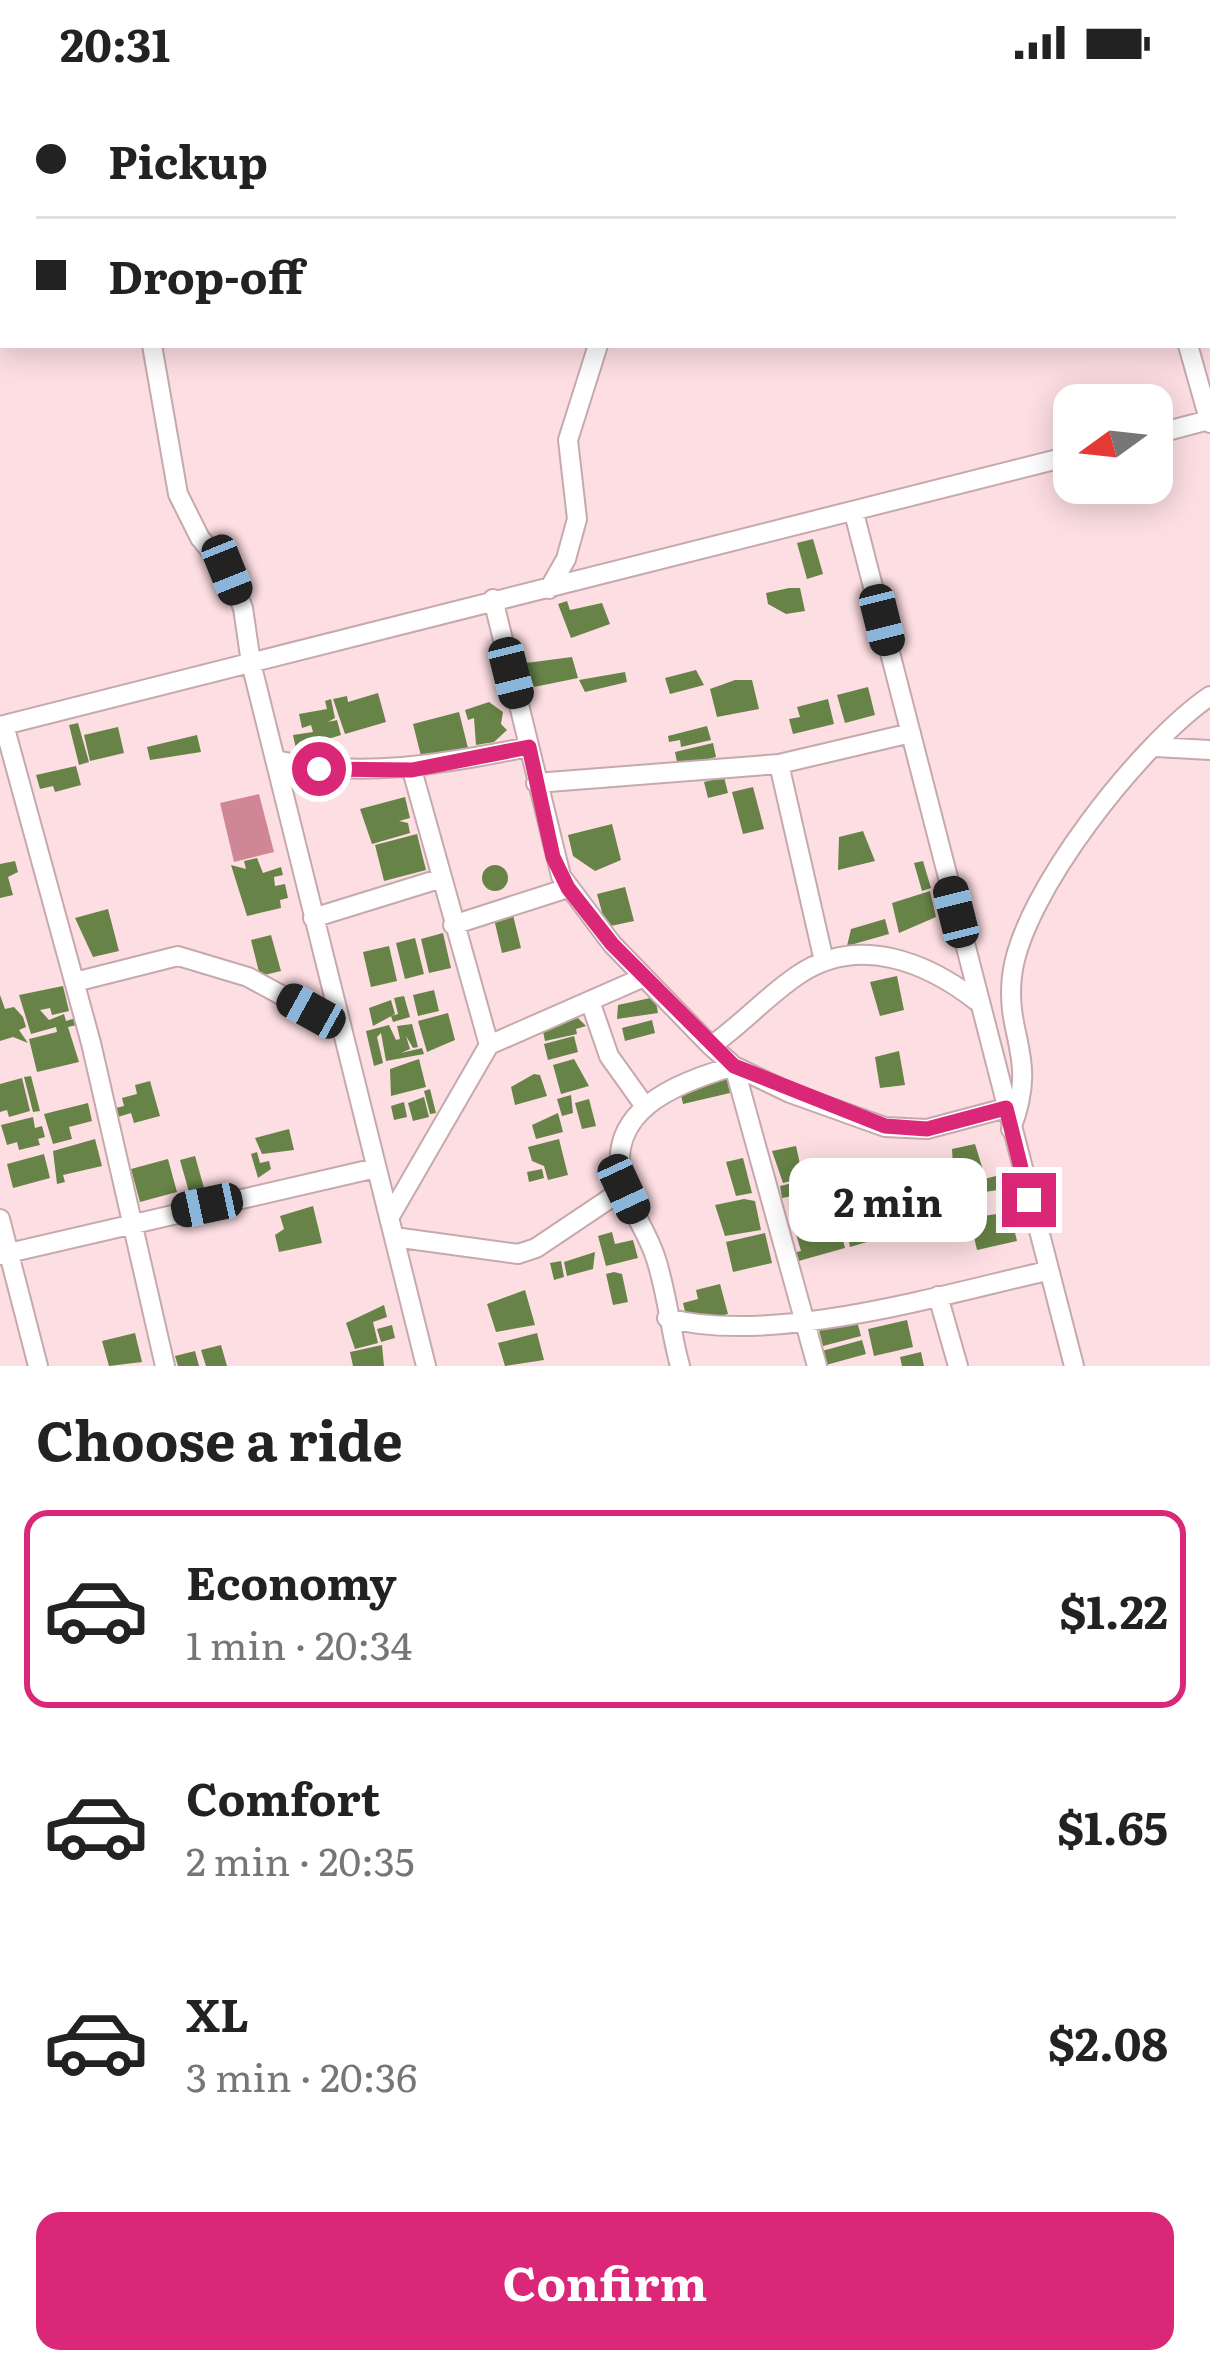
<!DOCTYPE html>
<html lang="en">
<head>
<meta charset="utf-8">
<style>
	:root { --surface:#fff; --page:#f2f2f2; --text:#222; --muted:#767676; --line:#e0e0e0; --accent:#db2777 }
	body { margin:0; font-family:Literata,serif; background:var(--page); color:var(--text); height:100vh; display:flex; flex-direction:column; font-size:45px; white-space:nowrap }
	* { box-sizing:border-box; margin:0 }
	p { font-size:39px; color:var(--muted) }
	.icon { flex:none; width:66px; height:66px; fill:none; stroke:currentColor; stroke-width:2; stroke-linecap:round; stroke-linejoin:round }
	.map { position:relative; height:1282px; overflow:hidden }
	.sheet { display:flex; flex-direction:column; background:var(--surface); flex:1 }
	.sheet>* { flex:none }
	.hud { position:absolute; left:0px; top:0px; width:1212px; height:264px; box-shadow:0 6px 30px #0003; display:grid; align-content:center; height:264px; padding:0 36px; background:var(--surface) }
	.needle { width:78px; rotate:255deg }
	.buttons { position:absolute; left:1053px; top:300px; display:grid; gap:24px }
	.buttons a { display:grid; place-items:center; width:120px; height:120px; border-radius:24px; background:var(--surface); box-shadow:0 6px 30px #0003; font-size:60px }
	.end { position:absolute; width:54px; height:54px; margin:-27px; border:15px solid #db2777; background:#fff; box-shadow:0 0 0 6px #fff }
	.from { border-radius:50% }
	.bubble { position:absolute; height:84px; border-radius:24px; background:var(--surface); box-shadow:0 6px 30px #0003; font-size:39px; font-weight:700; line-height:84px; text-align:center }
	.car { position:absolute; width:36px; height:72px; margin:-36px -18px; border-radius:15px; box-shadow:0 0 9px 3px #0007; background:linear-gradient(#222 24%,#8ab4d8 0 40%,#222 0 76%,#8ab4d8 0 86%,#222 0) }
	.hud b { display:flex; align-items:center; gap:42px; height:114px; font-size:45px }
	.hud b+b { border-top:3px solid var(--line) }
	.hud i { width:30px; height:30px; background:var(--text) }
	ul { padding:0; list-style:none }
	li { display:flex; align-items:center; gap:36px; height:198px; margin:0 24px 18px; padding:0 12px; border:6px solid transparent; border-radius:24px }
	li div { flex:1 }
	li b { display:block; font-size:45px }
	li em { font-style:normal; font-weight:700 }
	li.active { border-color:var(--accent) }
	li>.icon { width:108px; height:108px; stroke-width:1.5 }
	h2 { padding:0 36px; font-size:54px; line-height:144px }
	.action { display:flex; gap:24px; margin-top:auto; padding:24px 36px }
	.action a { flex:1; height:138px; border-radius:24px; background:var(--accent); color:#fff; font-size:48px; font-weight:700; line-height:138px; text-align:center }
	.status { display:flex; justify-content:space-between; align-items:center; height:84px; padding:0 60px; background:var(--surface); direction:ltr }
	.status svg { height:33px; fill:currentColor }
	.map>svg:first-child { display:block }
	.water { fill:#d08795 }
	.building { fill:#678347 }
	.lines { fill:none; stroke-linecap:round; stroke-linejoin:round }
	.minor-casing { stroke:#c6a9ad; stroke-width:22 }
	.minor { stroke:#fff; stroke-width:18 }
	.route { stroke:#db2777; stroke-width:15 }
</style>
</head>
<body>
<div class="status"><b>20:31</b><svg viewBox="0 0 49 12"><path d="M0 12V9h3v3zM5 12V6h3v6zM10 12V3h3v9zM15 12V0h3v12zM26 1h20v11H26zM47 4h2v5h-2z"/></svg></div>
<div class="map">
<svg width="1210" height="1282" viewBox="0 0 1210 1282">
	<rect width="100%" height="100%" fill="#fddee3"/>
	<!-- water -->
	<path class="water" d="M259,710L274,768L234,778L220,719Z"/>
	<!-- building -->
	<path class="building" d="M813,455L823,490L807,495L797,459Z
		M789,504H800L805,527L786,530L768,520L766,509Z
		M567,517L570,526L602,519L610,540L571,554L558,520Z
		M572,573L578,594L534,603L526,579Z
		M696,586L704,601L670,610L665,594Z
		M625,588L627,598L585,608L579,596Z
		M735,596H752L759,625L717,633L710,605Z
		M868,603L875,631L845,639L837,611Z
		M378,609L386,638L345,650L333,615L347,612L348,618Z
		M331,615L335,634L328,638L337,636L341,651L296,665L293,651L313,648L311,641L302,644L299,630L327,625L325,617Z
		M828,615L834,640L793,650L789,635L800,633L797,623Z
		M489,618L503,628L501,640L507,646L494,658L476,661L474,634L468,636L465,626Z
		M459,628L468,664L422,676L413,640Z
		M78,639L89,678L79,681L69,641Z
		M707,642L711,656L681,663L680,656L669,658L668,652Z
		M118,643L124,669L90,677L84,651Z
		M197,651L201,668L150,676L147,663Z
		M713,659L716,673L678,683L675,668Z
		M76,682L81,701L55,708L53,702L40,705L36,691Z
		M724,693L728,709L708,714L704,698Z
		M753,703L764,745L743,750L732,708Z
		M405,713L410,734L399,737L408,739L410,749L372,760L360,725Z
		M612,740L621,776L595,787L573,772L568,751Z
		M863,747L875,777L838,786L839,753Z
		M417,750L426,786L384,797L375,761Z
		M257,774L263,789L281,783L283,791L274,793L275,802L285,800L288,814L280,816L281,824L247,832L231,781L246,785L244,777Z
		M15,777L18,788L8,793L13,811L0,814V780Z
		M923,777L931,804L922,807L914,779Z
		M482 794a13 13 0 1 1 26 0a13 13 0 1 1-26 0Z
		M625,803L634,837L606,843L597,810Z
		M930,807L936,833L899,849L892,819Z
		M108,825L119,867L93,873L75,834Z
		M513,831L521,864L502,869L494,835Z
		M885,835L889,850L847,862L851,845Z
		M443,849L451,884L429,889L421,855Z
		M271,851L281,887L260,892L251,856Z
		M415,854L424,890L405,895L396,859Z
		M389,862L397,897L371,903L363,868Z
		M897,892L904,926L880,932L870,898Z
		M63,902L69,927L52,931L50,924L40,926L49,936L64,930L66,937L79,933L81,940L68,943L79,978L37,988L29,955L57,948L56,943L31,950L19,911Z
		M434,906L439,927L418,932L413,911Z
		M0,911L5,925L14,923L23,933L26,943L19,946L28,959L13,953L0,957Z
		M404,912L410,933L393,938L391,932L398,930L394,914Z
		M655,913L658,929L617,935L618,921Z
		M391,916L395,930L373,942L369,924Z
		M448,929L455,956L427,968L418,937Z
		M578,934L586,942L576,945L577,950L545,957L542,943Z
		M652,936L655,949L625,957L622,944Z
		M412,940L418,963L413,964L406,952L410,965L401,969L422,964L424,970L386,977L381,949L377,953L383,979L374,982L366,947L389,941L396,956L400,955L397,942Z
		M574,952L578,968L548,976L544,960Z
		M899,967L905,1001L880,1004L875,973Z
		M419,975L426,1003L391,1012L390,985Z
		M574,975L589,1002L561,1010L553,981Z
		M534,990L540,991L547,1012L515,1021L511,1003Z
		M726,990L730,1009L683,1020L679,1002Z
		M31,992L40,1027L33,1028L24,993Z
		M22,994L30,1027L9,1033L7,1026L0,1028V1000Z
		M150,997L160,1032L134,1039L131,1029L118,1033L116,1024L124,1022L122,1014L137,1010L135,1001Z
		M430,1005L436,1029L430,1030L424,1007Z
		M571,1011L573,1029L562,1032L557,1015Z
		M424,1013L429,1033L413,1037L408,1019Z
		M589,1015L596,1042L582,1045L575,1019Z
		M404,1018L407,1033L394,1036L391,1022Z
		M88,1019L92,1037L69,1043L72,1055L53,1060L44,1030Z
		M558,1029L563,1048L536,1055L532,1041Z
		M33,1033L35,1044L42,1042L45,1053L38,1055L40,1061L19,1066L17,1058L7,1061L1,1041Z
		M289,1045L294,1066L262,1070L255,1054Z
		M95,1055L102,1082L63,1091L65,1098L57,1100L53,1067Z
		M559,1055L568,1091L548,1096L544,1082L532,1077L528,1063Z
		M975,1060L984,1089L954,1099L952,1065Z
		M796,1062L803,1094L783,1099L772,1067Z
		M257,1068L260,1079L269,1077L271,1085L258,1094L251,1070Z
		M44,1070L50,1094L13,1104L7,1080Z
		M195,1072L204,1104L189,1108L180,1076Z
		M743,1074L752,1109L736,1112L726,1078Z
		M168,1075L177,1108L140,1118L131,1085Z
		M869,1079L874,1097L833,1108L828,1091Z
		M542,1085L544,1094L529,1098L527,1088Z
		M826,1091L829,1104L818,1106L820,1113L810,1116L808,1109L782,1114L780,1102Z
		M1000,1091L1004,1105L953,1113L958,1134L922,1142L920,1123L923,1116L941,1112L939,1102L953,1099L955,1108L960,1101Z
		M744,1115L755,1117L761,1146L725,1152L715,1121Z
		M827,1120L829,1128L808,1134L806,1126Z
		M313,1122L322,1159L279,1168L275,1151L284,1145L280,1132Z
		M872,1123L877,1155L850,1163L844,1131Z
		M1010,1128L1017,1157L977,1166L972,1144L966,1146L963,1135Z
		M836,1129L845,1164L795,1178L793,1169L801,1167L794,1143Z
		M612,1148L615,1160L633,1156L638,1174L606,1182L598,1152Z
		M765,1149L772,1179L733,1188L726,1158Z
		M595,1168L593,1185L567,1192L564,1178Z
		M561,1177L564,1193L554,1196L550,1179Z
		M614,1188L622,1190L628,1218L613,1221L606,1190Z
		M720,1200L728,1230L688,1240L683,1219L698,1215L696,1206Z
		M525,1206L535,1241L496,1248L487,1220Z
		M384,1221L387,1233L373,1238L378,1259L355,1265L346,1239Z
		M907,1236L913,1263L874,1272L868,1245Z
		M857,1237L861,1252L823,1262L819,1246Z
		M392,1241L395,1254L381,1258L377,1245Z
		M135,1249L142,1278L109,1282L102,1257Z
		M537,1249L544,1276L505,1282L498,1259Z
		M862,1256L866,1270L826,1281L822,1267Z
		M221,1261L227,1282H206L201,1266Z
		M382,1261L384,1282H353L350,1268Z
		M195,1267L199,1282H178L175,1272Z
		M921,1268L924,1282H902L900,1273Z"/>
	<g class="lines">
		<!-- minor casing -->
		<g class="minor-casing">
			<path id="minor" d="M106,0L107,3
				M234,0L235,3
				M491,0L492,3
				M1122,0L1123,3
				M568,3L579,0
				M707,3L709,0
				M1209,58L1210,57
				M0,98L3,109
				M0,146L3,145
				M152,261L178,410L200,454L227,486L243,524L251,579L426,1282
				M1188,261L1210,339
				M1152,351L1209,336
				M854,429L1074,1282
				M549,505L566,475L577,435L568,356L598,261
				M493,515L561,792L612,860L711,962L734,982L790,1009L885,1043L927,1045L1006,1024
				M4,641L91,959L165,1282
				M0,642L1074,371
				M1156,663L1210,666
				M275,676C362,695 442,680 529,663
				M779,680L824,877
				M412,686L489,961
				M536,699L779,680L911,649
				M313,834L439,795
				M453,841L568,804
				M75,898L178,872L248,893L338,942
				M590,917L609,972L644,1021
				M711,962C742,940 767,912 798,891C859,850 927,878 978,918
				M1011,1045C1039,972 1005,954 1012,892C1021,810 1142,658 1210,612
				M389,1134L489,961L644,893
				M0,1135L38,1282
				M394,1153L518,1170L536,1164L624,1105
				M0,1171L376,1084
				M938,1212L958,1282
				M667,1234C771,1262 941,1211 1047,1187
				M680,1282C670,1246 667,1207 655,1172C647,1148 631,1127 624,1103C601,1027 676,999 734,982L817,1282"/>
		</g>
		<!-- minor -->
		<use href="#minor" class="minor"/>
	</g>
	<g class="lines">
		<!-- route -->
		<path class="route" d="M319,685L412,686L529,663L553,773L568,804L612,860L734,982L885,1042L927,1045L1006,1024L1029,1116"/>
	</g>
</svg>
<div class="buttons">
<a><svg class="needle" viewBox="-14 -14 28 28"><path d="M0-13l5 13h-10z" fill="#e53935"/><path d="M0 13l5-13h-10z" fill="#767676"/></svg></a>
</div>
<i class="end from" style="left:319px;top:685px"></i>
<i class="end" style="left:1029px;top:1116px"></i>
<div class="bubble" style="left:789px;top:1074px;width:198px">2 min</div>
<i class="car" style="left:227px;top:486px;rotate:158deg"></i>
<i class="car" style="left:882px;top:536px;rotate:166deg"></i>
<i class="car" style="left:511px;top:589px;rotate:166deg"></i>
<i class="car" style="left:956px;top:828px;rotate:346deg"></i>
<i class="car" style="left:311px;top:927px;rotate:299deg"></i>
<i class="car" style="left:624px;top:1105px;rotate:155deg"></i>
<i class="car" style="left:207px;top:1121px;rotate:258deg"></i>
<div class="hud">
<b><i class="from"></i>Pickup</b>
<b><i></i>Drop-off</b>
</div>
</div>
<section class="sheet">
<h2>Choose a ride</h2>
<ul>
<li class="active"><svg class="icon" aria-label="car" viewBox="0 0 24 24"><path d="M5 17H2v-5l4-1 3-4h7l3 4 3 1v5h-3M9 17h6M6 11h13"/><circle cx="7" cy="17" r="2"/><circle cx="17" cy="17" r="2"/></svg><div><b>Economy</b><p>1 min · 20:34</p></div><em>$1.22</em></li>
<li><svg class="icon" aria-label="car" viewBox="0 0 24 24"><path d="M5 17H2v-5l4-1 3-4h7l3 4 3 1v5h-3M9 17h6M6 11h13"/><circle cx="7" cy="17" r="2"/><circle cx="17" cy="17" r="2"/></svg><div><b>Comfort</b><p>2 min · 20:35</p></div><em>$1.65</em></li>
<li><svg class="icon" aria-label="car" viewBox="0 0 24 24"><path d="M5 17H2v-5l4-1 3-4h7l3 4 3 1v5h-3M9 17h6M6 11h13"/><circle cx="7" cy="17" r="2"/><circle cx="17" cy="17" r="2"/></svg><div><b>XL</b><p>3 min · 20:36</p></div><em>$2.08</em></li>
</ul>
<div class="action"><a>Confirm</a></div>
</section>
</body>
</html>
